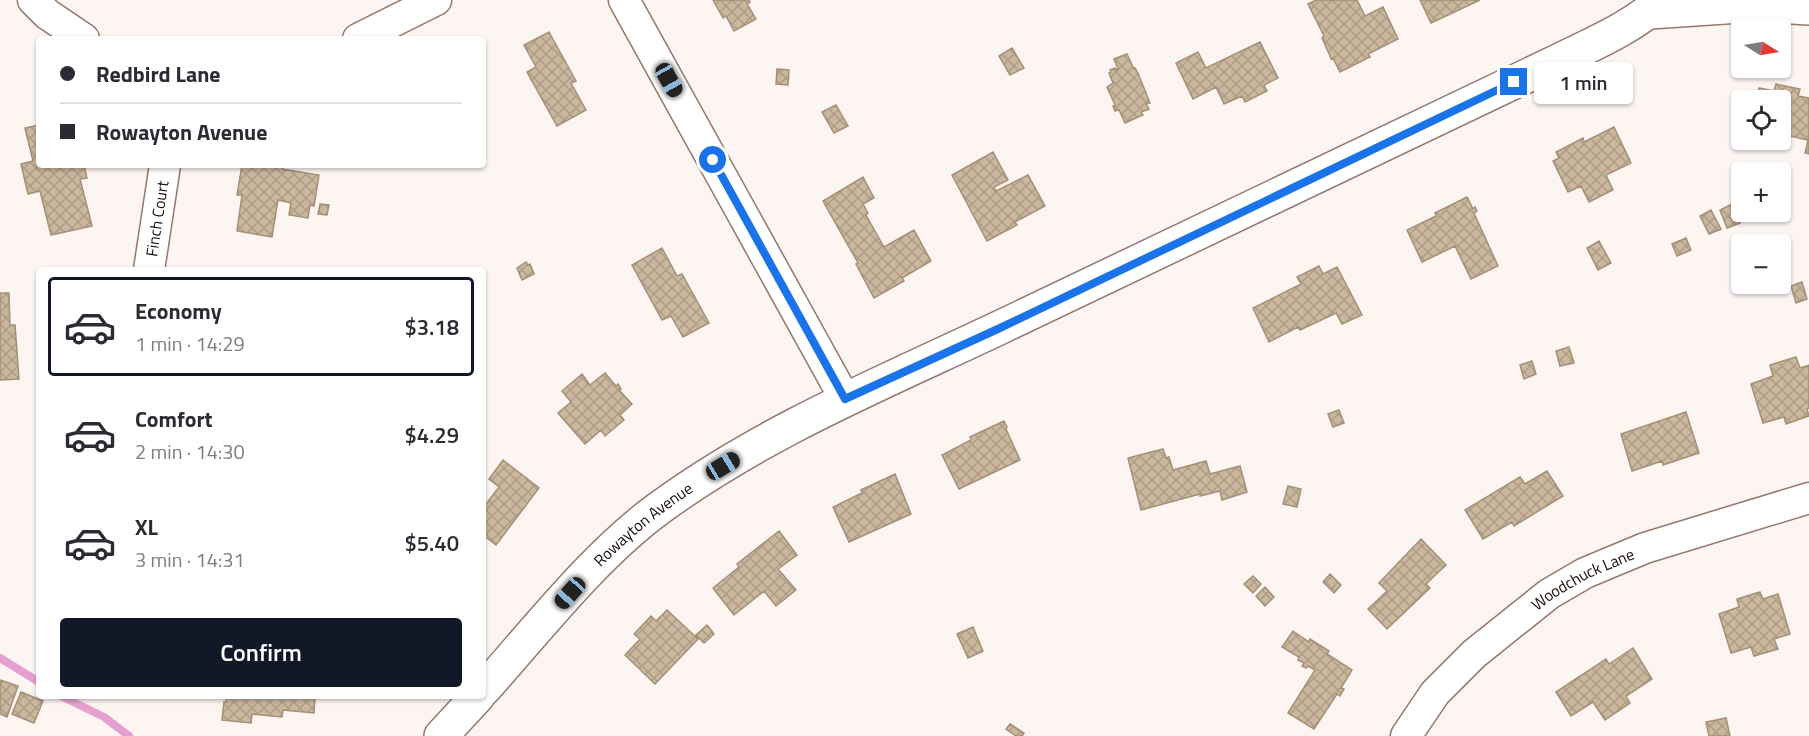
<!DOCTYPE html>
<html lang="en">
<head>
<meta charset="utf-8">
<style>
	:root { --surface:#fff; --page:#f7f7f7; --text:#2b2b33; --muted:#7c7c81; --line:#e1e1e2; --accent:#111827 }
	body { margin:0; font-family:"Titillium Web",sans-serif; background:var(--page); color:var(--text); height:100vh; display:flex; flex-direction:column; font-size:22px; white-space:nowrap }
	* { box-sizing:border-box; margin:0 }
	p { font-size:20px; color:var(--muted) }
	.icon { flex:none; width:33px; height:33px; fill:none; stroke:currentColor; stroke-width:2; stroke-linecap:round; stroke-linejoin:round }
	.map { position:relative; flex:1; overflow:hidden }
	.side { position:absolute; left:36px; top:267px; width:450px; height:432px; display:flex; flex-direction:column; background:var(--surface); border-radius:6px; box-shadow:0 2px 4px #0004 }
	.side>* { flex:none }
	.guide { position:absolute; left:36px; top:36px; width:450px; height:132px; border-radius:6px; box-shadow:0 2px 4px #0004; display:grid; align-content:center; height:132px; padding:0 24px; background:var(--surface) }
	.needle { width:39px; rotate:101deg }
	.controls { position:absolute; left:1731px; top:18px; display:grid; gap:12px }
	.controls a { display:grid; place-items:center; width:60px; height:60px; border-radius:6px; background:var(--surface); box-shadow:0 2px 4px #0004; font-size:30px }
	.end { position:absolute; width:27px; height:27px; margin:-14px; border:8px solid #1a73e8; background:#fff; box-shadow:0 0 0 3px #fff }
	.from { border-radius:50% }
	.bubble { position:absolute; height:42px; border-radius:6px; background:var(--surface); box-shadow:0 2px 4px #0004; font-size:20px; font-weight:600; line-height:42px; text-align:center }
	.car { position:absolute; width:18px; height:36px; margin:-18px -9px; border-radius:8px; box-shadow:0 0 4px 2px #0007; background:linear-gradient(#222 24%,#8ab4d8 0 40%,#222 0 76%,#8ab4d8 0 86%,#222 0) }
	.guide b { display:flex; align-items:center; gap:21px; height:57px; font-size:22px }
	.guide b+b { border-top:2px solid var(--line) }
	.guide i { width:15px; height:15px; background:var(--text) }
	ul { padding:10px 0 0; list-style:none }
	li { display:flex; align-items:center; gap:18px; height:99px; margin:0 12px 9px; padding:0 12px; border:3px solid transparent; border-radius:6px }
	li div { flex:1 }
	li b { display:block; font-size:22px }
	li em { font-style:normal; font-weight:600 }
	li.selected { border-color:var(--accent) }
	li>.icon { width:54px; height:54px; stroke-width:1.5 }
	.primary-button { display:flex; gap:12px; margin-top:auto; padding:12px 24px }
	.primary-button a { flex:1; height:69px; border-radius:6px; background:var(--accent); color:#fff; font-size:24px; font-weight:600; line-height:69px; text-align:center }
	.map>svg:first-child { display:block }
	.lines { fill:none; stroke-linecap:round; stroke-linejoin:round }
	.stream { stroke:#e6a0cf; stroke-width:8 }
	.building { fill:url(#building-cross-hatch); stroke:#a49077; stroke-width:1.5 }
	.street-casing { stroke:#96776b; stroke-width:33 }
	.secondary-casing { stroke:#96776b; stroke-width:36 }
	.street { stroke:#fff; stroke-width:30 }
	.secondary { stroke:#fff; stroke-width:33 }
	.route { stroke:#1a73e8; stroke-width:8 }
	.labels { text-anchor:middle; stroke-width:4.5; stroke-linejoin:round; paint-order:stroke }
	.street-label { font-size:16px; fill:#170c07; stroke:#fcf5f2 }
</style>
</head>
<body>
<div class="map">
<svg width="1809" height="736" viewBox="0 0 1809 736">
	<defs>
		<pattern id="building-cross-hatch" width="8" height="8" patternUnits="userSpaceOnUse" patternTransform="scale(1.5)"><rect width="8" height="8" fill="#cbb79d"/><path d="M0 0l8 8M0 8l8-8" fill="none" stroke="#ae9c86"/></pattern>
	</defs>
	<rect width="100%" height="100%" fill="#fcf5f2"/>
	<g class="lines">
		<!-- stream -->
		<path class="stream" d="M0,658L39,682
			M61,696L104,717L129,736"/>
	</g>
	<!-- building -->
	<path class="building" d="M713,0H749L750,2L747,4L756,19L734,31L726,16L723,18Z
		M1316,0H1357L1365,16L1383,7L1398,39L1368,54L1370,57L1340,72L1333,58L1331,59L1330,56L1322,38L1324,36L1308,4Z
		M1420,0H1480L1431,23Z
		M549,32L576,81L571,83L586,110L557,126L527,72L536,67L524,45Z
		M1260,42L1278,78L1264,85L1267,91L1245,102L1242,96L1224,104L1216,87L1193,99L1176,63L1198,52L1206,68Z
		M1012,48L1024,68L1010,75L999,56Z
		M1127,54L1134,69L1135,68L1138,73L1150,103L1146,104L1149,109L1141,112L1143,115L1125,123L1119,110L1115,111L1113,106L1115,105L1107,87L1113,83L1109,73L1111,72L1110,70L1115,68L1116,70L1118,69L1114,59Z
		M777,69L789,70L788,85L776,84Z
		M1776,84L1800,89L1798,96L1809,98V154L1805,153L1808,140L1780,134V100H1756L1759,88L1774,91Z
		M836,105L848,126L834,133L822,112Z
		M39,125V165H84L87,178L80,179L92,226L51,235L40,191L28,194L21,164L33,161L25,128Z
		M1614,127L1631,163L1606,175L1613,190L1589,202L1581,186L1568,192L1553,161L1559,158L1556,152L1583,138L1584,142Z
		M993,152L1008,180L994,187L996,191L1028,175L1045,206L1015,222L1017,225L987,241L952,175Z
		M242,165H269L282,167V169L319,175L314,206L310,205L308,218L289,215L291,203L278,200L272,237L237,231L242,195H237Z
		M863,177L874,198L863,204L868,213L866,215L884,247L914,230L931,261L902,278L904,281L874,298L856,264L858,263L823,201Z
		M1467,197L1473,209L1475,207L1477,211L1474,213L1498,266L1471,279L1455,246L1422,262L1407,230L1436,216L1435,213Z
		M320,204L329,205L327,215L318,214Z
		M1732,204L1740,223L1727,228L1720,210Z
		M1711,210L1721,229L1709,234L1700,216Z
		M1686,238L1691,250L1677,256L1672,244Z
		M1599,241L1611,263L1598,270L1587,248Z
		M662,248L677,276L682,274L709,323L683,337L671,316L662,320L632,265Z
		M526,262L528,265L530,264L534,274L522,280L517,268Z
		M1319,266L1323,274L1337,267L1362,315L1342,324L1336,313L1300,330L1298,327L1269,342L1253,308L1301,284L1297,277Z
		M1802,282L1807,299L1796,303L1791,286Z
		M0,293H9L10,325H15L19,379L0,380Z
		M1569,347L1574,363L1560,366L1556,351Z
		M1796,357L1800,368L1809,365V408L1807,409L1809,416L1786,424L1784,417L1763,423L1751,384L1773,376L1770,365Z
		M1532,361L1536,374L1524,379L1520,365Z
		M605,373L616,386L618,384L621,389L619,390L632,404L620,415L624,420L605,436L601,430L585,444L558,413L571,402L562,391L582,374L590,385Z
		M1339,410L1344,423L1333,427L1328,414Z
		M1686,412L1699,453L1663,465L1662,461L1632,471L1621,434Z
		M1004,421L1007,427L1006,429L1020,460L959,489L942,455L971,440L970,437Z
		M1163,449L1166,458L1169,457L1173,470L1206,461L1210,474L1240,466L1247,492L1222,500L1220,491L1200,496V494L1141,510L1128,458Z
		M503,460L539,488L496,545L483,535V508L499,487L489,479Z
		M1547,471L1563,496L1514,526L1512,522L1483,539L1465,510L1520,477L1525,484Z
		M895,474L911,514L849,542L833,507L862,493L861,490Z
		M1288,486L1301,489L1297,507L1283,504Z
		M779,531L797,555L778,569L796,590L776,606L764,591L734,615L713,588L739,567L737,564Z
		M1421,539L1446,565L1426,584L1430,588L1387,629L1368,609L1387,591L1379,583Z
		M1330,574L1341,585L1334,593L1323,582Z
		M1253,576L1261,584L1253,593L1244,584Z
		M1265,587L1274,597L1265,606L1256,596Z
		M1760,592L1763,599L1778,594L1790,634L1774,639L1778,649L1754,656L1751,647L1731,653L1719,614L1739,607L1737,599Z
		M667,610L698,639L655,684L625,655L640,639L634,634L651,616L656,621Z
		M707,625L714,634L704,643L696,635Z
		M973,627L983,651L968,658L957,634Z
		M1293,631L1309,642L1310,639L1329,651L1327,654L1352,670L1341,688L1344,689L1340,696L1337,694L1314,729L1288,713L1315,670L1308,666L1306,668L1302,666L1304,663L1298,660L1299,657L1282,647Z
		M1633,648L1652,679L1626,696L1630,703L1605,720L1593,702L1571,716L1556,692L1606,659L1609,664Z
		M0,680L18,686L7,717L0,714Z
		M21,692L43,701L34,723L12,714Z
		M227,696H315L314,713L283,710L282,717L252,714L251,723L222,720L224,702H226Z
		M1726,718L1730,736H1709L1706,722Z
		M1010,724L1024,733L1022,736H1016L1006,729Z"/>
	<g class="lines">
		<!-- street casing -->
		<g class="street-casing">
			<g id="street">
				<path d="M33,0L47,14L84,39"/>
				<path d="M624,0L845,399"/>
				<path d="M358,39L436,0"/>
				<path id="s1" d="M149,270L165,165"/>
				<path id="s2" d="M1406,736L1435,693L1474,654L1549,594L1585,573L1645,548L1809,498"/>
			</g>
		</g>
		<!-- secondary casing -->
		<g class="secondary-casing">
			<g id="secondary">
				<path d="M1650,12L1755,5L1809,8"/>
				<path id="s3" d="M483,690C537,630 593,557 658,509C764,431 885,382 1003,326C1188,239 1372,150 1556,62C1592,44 1632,28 1662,0"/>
				<path d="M441,736L478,696"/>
			</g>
		</g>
		<!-- street -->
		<use href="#street" class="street"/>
		<!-- secondary -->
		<use href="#secondary" class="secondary"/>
	</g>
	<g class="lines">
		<!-- route -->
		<path class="route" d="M713,160L845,399L1000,328L1514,82"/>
	</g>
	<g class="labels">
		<!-- street labels -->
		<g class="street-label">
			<text dy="6" stroke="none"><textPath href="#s1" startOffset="52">Finch Court</textPath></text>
			<text dy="6" stroke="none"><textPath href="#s3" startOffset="231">Rowayton Avenue</textPath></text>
			<text dy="6" stroke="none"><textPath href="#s2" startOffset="240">Woodchuck Lane</textPath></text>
		</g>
	</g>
</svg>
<div class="controls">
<a><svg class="needle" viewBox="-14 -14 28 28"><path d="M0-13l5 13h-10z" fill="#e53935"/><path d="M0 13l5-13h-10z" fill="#7c7c81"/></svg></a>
<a><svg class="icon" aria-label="locate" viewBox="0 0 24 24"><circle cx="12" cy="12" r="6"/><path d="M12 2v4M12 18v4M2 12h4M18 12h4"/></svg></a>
<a>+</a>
<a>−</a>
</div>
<i class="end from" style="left:713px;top:160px"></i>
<i class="end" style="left:1514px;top:82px"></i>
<div class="bubble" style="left:1534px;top:62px;width:99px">1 min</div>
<i class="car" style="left:669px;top:80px;rotate:151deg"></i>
<i class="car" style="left:723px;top:466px;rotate:59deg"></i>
<i class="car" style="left:570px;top:593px;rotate:222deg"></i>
<div class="guide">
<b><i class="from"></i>Redbird Lane</b>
<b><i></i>Rowayton Avenue</b>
</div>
<section class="side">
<ul>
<li class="selected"><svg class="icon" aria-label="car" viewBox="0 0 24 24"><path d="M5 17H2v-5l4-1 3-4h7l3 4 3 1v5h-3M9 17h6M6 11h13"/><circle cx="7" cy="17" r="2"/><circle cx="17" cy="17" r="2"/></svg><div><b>Economy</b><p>1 min · 14:29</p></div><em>$3.18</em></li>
<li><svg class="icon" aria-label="car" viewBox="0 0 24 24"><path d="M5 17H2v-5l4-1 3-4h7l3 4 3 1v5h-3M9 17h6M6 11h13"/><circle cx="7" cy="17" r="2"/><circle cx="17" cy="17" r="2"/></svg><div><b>Comfort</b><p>2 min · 14:30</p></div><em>$4.29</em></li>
<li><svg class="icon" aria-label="car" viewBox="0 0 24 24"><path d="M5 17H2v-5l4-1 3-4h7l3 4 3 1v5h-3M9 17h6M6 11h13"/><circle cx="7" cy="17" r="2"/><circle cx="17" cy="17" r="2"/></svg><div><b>XL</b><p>3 min · 14:31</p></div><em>$5.40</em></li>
</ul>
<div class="primary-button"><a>Confirm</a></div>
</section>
</div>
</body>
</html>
